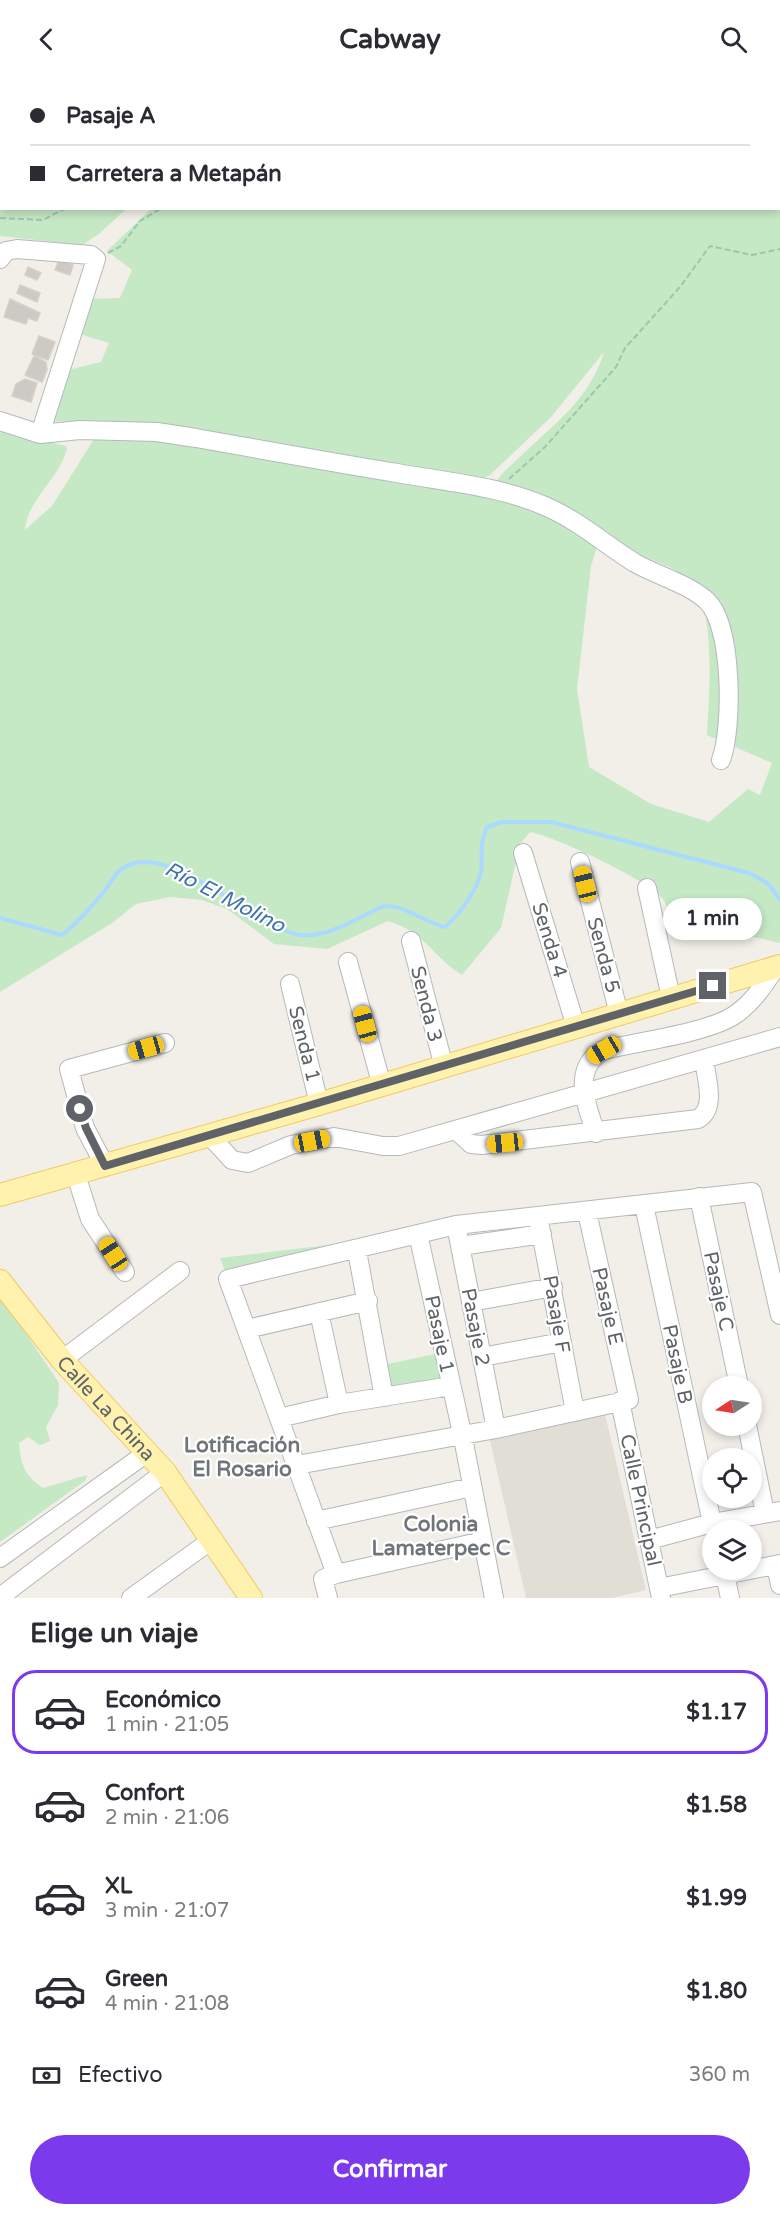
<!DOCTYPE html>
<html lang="es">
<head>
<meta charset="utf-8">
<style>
	:root { --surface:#fff; --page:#f7f7f7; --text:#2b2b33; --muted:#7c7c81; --line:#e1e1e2; --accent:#7c3aed }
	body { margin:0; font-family:"Varela Round",sans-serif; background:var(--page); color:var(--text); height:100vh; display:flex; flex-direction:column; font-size:22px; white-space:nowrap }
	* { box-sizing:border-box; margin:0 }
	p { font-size:20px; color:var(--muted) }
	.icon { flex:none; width:33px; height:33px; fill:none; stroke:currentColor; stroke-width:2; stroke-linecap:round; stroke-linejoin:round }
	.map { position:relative; height:1520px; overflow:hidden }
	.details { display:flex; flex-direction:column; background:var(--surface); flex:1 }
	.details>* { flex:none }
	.top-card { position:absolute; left:0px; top:0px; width:780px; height:132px; box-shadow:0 3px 9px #0003; display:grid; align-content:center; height:132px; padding:0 30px; background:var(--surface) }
	.needle { width:39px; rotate:258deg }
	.fabs { position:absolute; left:702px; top:1298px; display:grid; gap:12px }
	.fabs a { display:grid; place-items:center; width:60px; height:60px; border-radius:50%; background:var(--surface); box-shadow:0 3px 9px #0003; font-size:30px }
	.end { position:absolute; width:27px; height:27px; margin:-14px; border:8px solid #5f6368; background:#fff; box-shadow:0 0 0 3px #fff }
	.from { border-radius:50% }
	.bubble { position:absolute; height:42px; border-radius:21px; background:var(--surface); box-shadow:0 3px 9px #0003; font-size:20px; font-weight:700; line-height:42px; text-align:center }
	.car { position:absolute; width:18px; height:36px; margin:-18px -9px; border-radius:8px; box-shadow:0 0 4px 2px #0007; background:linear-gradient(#f5c518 24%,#345 0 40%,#f5c518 0 76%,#345 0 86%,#f5c518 0) }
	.top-card b { display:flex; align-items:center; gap:21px; height:57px; font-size:22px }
	.top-card b+b { border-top:2px solid var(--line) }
	.top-card i { width:15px; height:15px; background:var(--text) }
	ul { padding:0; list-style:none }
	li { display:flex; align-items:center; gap:18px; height:84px; margin:0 12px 9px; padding:0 18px; border:3px solid transparent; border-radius:24px }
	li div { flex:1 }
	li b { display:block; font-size:22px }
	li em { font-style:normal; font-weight:700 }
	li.current { border-color:var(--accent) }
	li>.icon { width:54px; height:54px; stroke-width:1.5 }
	h2 { padding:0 30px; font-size:27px; line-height:72px }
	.pay { display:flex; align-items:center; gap:15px; height:66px; padding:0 30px; font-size:22px }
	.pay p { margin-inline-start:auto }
	.primary-button { display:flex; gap:12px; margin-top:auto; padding:12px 30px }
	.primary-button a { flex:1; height:69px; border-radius:36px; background:var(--accent); color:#fff; font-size:24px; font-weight:700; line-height:69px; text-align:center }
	header { display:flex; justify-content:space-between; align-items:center; height:78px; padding:0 30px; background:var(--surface); font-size:27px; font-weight:700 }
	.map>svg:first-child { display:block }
	.education { fill:#e1ded6 }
	.green { fill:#c5e8c5 }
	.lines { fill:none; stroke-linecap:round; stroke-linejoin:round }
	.stream { stroke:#aadaff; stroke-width:4 }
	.building { fill:#cccac5; stroke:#d6d1c6; stroke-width:1.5 }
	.minor-casing { stroke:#b5b8bc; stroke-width:20 }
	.major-casing { stroke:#f2c960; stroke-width:24 }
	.path { stroke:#9cc7a9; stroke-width:2; stroke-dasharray:6 3; stroke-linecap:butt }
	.minor { stroke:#fff; stroke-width:18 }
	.major { stroke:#fff2af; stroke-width:22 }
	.route { stroke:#5f6368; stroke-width:8 }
	.labels { text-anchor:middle; stroke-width:4.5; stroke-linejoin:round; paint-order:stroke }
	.street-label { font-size:20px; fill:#5f6368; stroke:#fff }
	.water-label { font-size:21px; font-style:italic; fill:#4174aa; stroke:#fff }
	.neighbourhood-label { font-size:21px; font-weight:bold; fill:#70757a; stroke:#fff }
</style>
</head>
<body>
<header><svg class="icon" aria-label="back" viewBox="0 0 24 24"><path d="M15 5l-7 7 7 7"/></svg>Cabway<svg class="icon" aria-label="search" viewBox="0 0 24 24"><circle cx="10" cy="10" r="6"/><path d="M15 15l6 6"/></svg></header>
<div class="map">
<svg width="780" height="1520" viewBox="0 0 780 1520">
	<rect width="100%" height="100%" fill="#f1efe8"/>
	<!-- education -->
	<path class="education" d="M604,1332L646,1512L612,1520H526L489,1358Z"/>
	<!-- green -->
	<path class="green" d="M0,0H780V865L703,847L671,843C669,837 667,826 663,821C650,803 552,757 530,754L520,766L501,850L462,897C430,877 427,855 388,843L327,871L274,866L227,831L202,822L170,819L136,826L112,845L0,914V352L66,368L67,371C59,401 27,422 25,452L52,428L94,361L104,357H117L400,400L532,428L598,465L591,488L577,611L589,689L651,726L709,744L748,711L760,717L772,685L707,657C709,620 716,539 694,508C679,488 653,484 631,473C586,451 541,428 495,406C501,395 512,387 521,378C554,346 590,321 604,274L551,339L490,397L481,402L184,350L51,343L64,293L101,284L109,265L77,255L90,221L120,220L132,192L107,173L151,131L778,130V2H2V130L126,131L100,155L82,167L0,158Z
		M418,1156L228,1201L220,1180Z
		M0,1217L59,1305L58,1327L46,1349L50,1363L40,1367L28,1359L19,1365C21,1387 24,1397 43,1410L87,1397L86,1402L0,1464Z
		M444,1274L451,1308L384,1319L379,1288Z"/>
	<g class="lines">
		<!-- stream -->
		<path class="stream" d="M0,840L62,857C79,844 93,827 106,811C111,804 116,794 123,790C168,760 257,851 300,857C322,860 350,845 369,835C374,833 381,828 386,828C407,828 425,845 445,849C458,838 478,811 481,794C483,776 479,767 487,749L502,744H551L749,795L769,806L780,822"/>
	</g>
	<!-- building -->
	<path class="building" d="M59,182L73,187L70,197L55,192Z
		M28,189L41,195L37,202L25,197Z
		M20,207L40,215L37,224L17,215Z
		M10,221L40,235L37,243L28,240L26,246L4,239Z
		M39,258L55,264L48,282L32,276Z
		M34,278L46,284L47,292L42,304L25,297Z
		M25,301L37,305L31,324L12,318L16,306Z"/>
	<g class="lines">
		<!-- minor casing -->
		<g class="minor-casing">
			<path id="minor" d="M0,181L6,173L17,171L91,177L96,181L40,356
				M0,343L40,356L80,352L157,354L196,360C263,372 330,384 397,395C447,404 500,408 547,429C579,443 606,467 635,485C658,498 687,505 707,523C733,548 733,650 721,682
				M523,775L576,949
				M580,784L619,936
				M647,810L671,920
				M411,863L444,989
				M348,884L382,1008
				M290,906L319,1026
				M456,1052L471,1066L482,1067L698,1041C717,1030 706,1000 704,981
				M596,1055C586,1026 571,990 604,972C637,964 706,955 733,938C752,926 764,907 776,889
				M210,1058L232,1082L248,1085L291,1067L334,1059L383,1068H399L780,959
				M105,1088L85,1050L69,991L165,965
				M76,1097L90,1141L125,1194
				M699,1119L739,1308
				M644,1127L712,1445
				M538,1138L575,1334
				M456,1147L496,1351
				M418,1156L462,1355L494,1520
				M461,1168L542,1156
				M357,1173L384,1319
				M471,1224L553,1209
				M319,1234L339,1326
				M247,1251L368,1223
				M482,1279L562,1264
				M62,1282L180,1193
				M620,1323L661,1520
				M279,1340L339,1326L451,1308
				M747,1347L765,1435
				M297,1387L496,1351L629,1322L587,1134
				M316,1443L472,1409
				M649,1462L712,1445L780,1433
				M0,1480L148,1374
				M776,1487L780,1507
				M336,1496L483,1463
				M725,1497L730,1520
				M659,1510L780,1486
				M0,1519L165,1394
				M131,1520L213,1461
				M328,1520L323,1501L336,1496L228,1201L456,1147L752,1114L780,1237"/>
		</g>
		<!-- major casing -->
		<g class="major-casing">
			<g id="major">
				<path d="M0,1117L319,1026L780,888"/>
				<path id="s1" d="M0,1203L62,1282L165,1394L251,1520"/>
			</g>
		</g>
		<!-- path -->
		<path class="path" d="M0,7L2,8
			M0,140L43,142L66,130
			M108,175L121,168L140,143L162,130
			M509,401L545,369L616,289L625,270L680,209L710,168L752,177L780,171"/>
		<!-- minor -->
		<use href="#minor" class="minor"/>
		<!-- major -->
		<use href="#major" class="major"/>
	</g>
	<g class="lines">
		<!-- route -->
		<path class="route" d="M80,1031L86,1050L105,1088L713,908"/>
	</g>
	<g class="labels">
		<!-- street labels -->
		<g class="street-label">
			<text transform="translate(550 862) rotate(73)" y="7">Senda 4</text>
			<text transform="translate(604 877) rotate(75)" y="7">Senda 5</text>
			<text transform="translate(427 926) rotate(76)" y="7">Senda 3</text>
			<text transform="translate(305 966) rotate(76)" y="7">Senda 1</text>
			<text transform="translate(719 1213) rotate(78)" y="7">Pasaje C</text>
			<text transform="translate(608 1228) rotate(77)" y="7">Pasaje E</text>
			<text transform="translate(557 1236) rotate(80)" y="7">Pasaje F</text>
			<text transform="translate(476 1249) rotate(79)" y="7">Pasaje 2</text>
			<text transform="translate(440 1256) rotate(78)" y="7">Pasaje 1</text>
			<text transform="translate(678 1286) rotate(78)" y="7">Pasaje B</text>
			<text dy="7" stroke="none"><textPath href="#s1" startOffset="166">Calle La China</textPath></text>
			<text transform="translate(641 1422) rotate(78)" y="7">Calle Principal</text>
		</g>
		<!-- water labels -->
		<g class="water-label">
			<text transform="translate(225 819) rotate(27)" y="7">Río El Molino</text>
		</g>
		<!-- neighbourhood labels -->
		<g class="neighbourhood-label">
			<text x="242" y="1374">Lotificación<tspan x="242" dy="24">El Rosario</tspan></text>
			<text x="441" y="1453">Colonia<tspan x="441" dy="24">Lamaterpec C</tspan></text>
		</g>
	</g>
</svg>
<div class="fabs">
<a><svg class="needle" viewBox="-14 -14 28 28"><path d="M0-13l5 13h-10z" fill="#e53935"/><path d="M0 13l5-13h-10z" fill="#7c7c81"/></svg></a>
<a><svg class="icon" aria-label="locate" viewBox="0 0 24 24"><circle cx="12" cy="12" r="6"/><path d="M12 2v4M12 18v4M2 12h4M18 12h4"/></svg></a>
<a><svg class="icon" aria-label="layers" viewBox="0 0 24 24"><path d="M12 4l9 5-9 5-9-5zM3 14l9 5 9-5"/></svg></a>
</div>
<i class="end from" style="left:80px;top:1031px"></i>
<i class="end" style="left:713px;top:908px"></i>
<div class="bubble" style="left:663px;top:820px;width:99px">1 min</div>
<i class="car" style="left:585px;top:806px;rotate:346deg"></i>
<i class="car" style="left:365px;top:946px;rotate:345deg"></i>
<i class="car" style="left:146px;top:970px;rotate:254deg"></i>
<i class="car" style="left:604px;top:972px;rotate:240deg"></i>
<i class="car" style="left:312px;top:1063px;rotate:79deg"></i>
<i class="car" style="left:505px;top:1065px;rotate:264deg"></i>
<i class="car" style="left:113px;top:1176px;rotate:327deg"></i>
<div class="top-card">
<b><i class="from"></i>Pasaje A</b>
<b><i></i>Carretera a Metapán</b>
</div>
</div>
<section class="details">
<h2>Elige un viaje</h2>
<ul>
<li class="current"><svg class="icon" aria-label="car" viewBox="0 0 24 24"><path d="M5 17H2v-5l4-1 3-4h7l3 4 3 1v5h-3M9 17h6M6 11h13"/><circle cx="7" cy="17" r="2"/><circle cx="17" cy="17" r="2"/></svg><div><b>Económico</b><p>1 min · 21:05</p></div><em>$1.17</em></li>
<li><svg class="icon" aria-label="car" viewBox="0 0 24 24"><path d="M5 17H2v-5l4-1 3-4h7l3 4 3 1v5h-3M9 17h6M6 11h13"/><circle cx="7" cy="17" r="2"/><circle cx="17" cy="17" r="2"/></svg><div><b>Confort</b><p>2 min · 21:06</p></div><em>$1.58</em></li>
<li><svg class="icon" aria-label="car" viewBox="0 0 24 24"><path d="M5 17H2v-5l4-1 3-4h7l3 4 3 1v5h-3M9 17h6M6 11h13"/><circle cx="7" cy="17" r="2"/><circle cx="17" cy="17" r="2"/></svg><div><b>XL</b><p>3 min · 21:07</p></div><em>$1.99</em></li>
<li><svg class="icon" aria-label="car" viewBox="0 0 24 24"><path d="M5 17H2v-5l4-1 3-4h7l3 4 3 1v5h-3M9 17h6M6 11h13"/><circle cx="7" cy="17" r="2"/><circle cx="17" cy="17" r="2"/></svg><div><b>Green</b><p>4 min · 21:08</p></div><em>$1.80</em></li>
</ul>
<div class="pay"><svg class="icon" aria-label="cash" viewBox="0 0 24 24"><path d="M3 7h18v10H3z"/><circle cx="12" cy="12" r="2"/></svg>Efectivo<p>360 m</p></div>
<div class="primary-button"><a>Confirmar</a></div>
</section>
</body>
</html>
